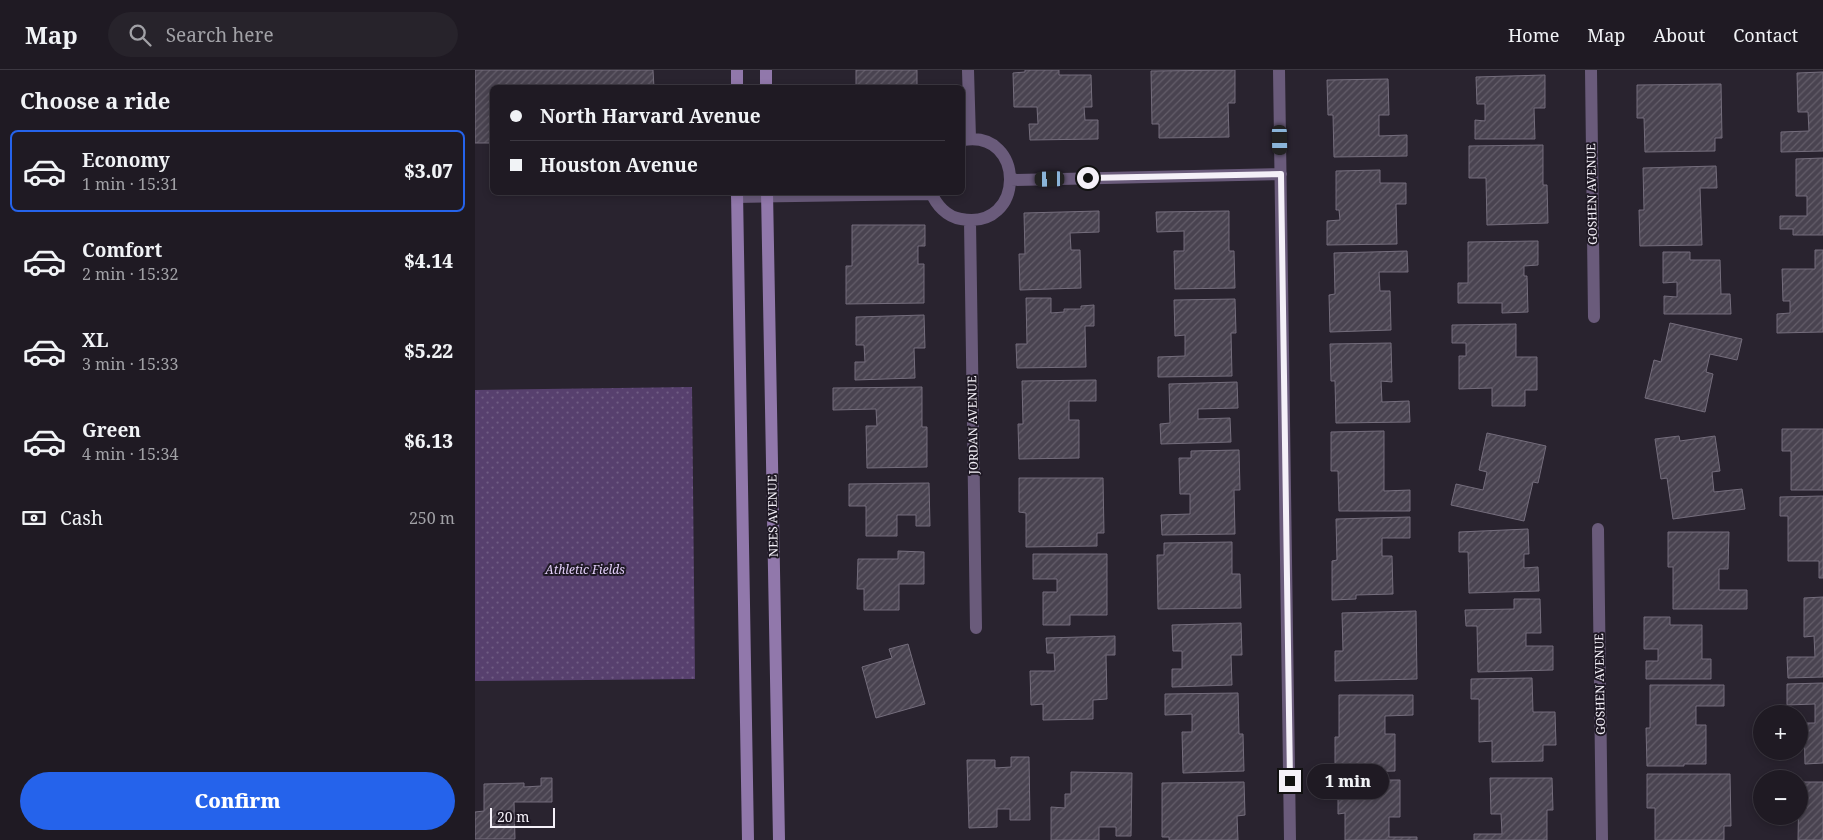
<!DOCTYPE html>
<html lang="en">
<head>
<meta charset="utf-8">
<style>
	:root { --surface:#1f1a23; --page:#27232b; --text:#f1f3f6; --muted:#a1a1a6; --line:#3c3841; --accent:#2563eb }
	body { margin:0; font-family:"Noto Serif",serif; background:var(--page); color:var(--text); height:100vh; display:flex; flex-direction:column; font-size:19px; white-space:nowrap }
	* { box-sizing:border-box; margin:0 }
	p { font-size:16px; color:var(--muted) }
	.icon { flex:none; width:28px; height:28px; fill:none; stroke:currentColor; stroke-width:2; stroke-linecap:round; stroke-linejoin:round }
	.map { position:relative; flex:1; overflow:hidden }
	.details { display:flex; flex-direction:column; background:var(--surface); width:475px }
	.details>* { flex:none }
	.top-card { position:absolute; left:15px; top:15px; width:475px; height:110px; border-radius:8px; box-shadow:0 2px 8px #0003,0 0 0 1px var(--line); display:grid; align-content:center; height:110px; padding:0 20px; background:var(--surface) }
	.tools { position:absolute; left:1278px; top:635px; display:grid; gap:10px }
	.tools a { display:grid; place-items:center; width:55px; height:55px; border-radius:50%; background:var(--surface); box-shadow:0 2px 8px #0003,0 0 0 1px var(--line); font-size:25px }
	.scale { position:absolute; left:15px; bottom:12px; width:65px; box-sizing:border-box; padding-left:5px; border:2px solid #f4f0f8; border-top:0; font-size:14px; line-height:18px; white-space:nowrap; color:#f4f0f8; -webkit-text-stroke:4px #1f1925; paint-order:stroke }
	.end { position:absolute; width:22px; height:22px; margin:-11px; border:6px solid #f4f0f8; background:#111; box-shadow:0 0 0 2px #111 }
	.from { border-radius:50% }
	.bubble { position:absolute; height:35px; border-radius:18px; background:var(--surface); box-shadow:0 2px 8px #0003,0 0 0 1px var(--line); font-size:16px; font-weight:800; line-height:35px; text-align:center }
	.car { position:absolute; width:15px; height:30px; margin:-15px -8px; border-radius:6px; box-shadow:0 0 4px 1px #0007; background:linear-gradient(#222 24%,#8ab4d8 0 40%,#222 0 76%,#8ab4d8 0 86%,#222 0) }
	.top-card b { display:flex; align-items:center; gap:18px; height:48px; font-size:19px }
	.top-card b+b { border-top:1px solid var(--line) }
	.top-card i { width:12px; height:12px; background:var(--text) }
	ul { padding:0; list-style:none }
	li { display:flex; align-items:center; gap:15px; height:82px; margin:0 10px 8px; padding:0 10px; border:2px solid transparent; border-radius:8px }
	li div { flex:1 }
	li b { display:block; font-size:19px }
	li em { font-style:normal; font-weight:800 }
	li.current { border-color:var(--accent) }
	li>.icon { width:45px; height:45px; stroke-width:1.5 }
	h2 { padding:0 20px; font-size:22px; line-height:60px }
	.pay { display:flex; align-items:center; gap:12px; height:55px; padding:0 20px; font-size:19px }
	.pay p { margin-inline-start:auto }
	.button { display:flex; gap:10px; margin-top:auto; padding:10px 20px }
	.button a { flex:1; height:58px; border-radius:30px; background:var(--accent); color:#fff; font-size:20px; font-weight:800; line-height:58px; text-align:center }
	header { display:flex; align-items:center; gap:30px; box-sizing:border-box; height:70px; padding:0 25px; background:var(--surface); border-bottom:1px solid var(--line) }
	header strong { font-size:24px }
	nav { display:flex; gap:28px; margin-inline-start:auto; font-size:18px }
	.search { width:350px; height:45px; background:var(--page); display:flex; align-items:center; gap:12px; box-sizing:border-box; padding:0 18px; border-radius:28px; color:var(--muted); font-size:19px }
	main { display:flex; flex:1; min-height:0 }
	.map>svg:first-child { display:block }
	.park { fill:url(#park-dots) }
	.building { fill:url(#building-hatch); stroke:#746d7c }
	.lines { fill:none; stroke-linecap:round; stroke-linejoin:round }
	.minor { stroke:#6a5b7b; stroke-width:12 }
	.secondary { stroke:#9178ab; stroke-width:12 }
	.route { stroke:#f4f0f8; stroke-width:6 }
	.labels { text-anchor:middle; stroke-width:4; stroke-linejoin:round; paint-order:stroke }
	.street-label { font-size:12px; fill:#f4f0f8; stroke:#1f1925 }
	.park-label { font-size:12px; font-style:italic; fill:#e4d0fa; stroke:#1f1925 }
</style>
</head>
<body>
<header>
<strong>Map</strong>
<div class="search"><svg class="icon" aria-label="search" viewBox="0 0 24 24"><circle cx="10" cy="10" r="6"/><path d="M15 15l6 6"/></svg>Search here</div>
<nav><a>Home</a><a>Map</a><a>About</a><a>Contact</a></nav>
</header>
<main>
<section class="details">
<h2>Choose a ride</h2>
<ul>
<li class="current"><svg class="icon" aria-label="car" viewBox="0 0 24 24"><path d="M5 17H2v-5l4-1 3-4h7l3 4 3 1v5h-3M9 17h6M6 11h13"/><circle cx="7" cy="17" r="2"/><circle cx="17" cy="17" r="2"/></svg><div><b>Economy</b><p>1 min · 15:31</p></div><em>$3.07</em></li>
<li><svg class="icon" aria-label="car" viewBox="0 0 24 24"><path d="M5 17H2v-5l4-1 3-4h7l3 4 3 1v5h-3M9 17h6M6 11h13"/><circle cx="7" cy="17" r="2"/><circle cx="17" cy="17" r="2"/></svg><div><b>Comfort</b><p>2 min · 15:32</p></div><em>$4.14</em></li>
<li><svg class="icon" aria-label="car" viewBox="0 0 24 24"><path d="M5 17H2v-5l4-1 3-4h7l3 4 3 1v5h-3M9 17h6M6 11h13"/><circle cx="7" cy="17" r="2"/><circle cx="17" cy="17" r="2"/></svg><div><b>XL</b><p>3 min · 15:33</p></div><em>$5.22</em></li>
<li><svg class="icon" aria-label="car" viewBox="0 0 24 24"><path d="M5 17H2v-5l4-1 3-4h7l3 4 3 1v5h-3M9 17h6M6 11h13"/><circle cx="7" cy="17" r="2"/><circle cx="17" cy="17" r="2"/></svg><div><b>Green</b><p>4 min · 15:34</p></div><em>$6.13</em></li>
</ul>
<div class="pay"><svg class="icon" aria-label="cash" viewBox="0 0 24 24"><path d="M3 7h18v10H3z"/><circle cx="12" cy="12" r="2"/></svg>Cash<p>250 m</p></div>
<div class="button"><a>Confirm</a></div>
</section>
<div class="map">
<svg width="1348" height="770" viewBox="0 0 1348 770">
	<defs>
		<pattern id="park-dots" width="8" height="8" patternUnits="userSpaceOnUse" patternTransform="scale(1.25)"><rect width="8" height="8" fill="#57406e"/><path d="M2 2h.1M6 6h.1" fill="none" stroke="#705c83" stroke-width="1.8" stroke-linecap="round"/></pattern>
		<pattern id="building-hatch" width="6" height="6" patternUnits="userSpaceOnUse" patternTransform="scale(1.25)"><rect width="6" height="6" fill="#494350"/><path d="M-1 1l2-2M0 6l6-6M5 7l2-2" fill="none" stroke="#645e6a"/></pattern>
	</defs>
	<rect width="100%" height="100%" fill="#29232f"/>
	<!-- park -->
	<path class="park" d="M217,317L220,609L0,611V320Z"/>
	<!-- building -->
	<path class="building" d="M0,0H178L179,18H18V73H0Z
		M381,0H442V18H381Z
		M550,0H584V5H616L617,37H609L610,50H623V69L555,70L554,54H563L562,37H539L538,3L550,2Z
		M760,0V33H753L754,67L684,68V54H677L676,1Z
		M1348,2V81L1306,82V62L1334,61L1333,42H1323L1322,3Z
		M1070,5V38H1059L1060,69H1000V50L1010,51V34H1002L1001,7Z
		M913,9L914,45H904V66L932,65V86L859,87L858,45H853L852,10Z
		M1246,14L1247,68H1240V81L1170,82L1169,48H1162V15Z
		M1068,75V115H1072L1073,153L1012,155L1011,108H994V76Z
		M1348,88V165H1318V159H1305V146H1332V126H1321V89Z
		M1241,96L1242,118H1225L1227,175L1165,176L1164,140H1169L1168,98Z
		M905,100V113H931V134H921L922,174L852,175V151L865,150L864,140H861V101Z
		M624,141V162L595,163L596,180H605L606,218L545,220L544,184H550L549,143Z
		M754,141V181H759L760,218L700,219L699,181H709V161L682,162L681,142Z
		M377,155H450V176H443V194H449V233L371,234V196H377Z
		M1063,171V195L1049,196V206H1052L1053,242L1027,243V233H983V213H993V172Z
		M1340,180H1348V262L1302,263V244L1315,243V231H1308L1307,199H1340Z
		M932,181L933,202H904L905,221H915L916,260L855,262L854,225L860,224L859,183Z
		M1188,182H1215V190H1245L1246,224H1255L1256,244H1189V226L1202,227V212L1188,213Z
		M551,228H576V243L589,242V239H606V236L619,235V256H610L611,297L542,298L541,274H552Z
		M760,229L761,263H756L757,306L683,307V287L710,286V265L700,266L699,230Z
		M449,245L450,278H439L440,308L380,310V292H390L389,275H381V247Z
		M1195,253L1267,269L1262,290L1235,284L1231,302L1238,304L1230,342L1170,328L1179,290L1186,292Z
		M1041,254V287H1062V320H1050V336H1017V318L984,319V286H991V273H977V255Z
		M916,273L917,312L906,311L907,332L934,331L935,352L861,353L860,311H856L855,274Z
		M621,310V331H594V350H604V388L544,389L543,354H548L547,311Z
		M762,312L763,338L723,339V349L755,348L756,372L686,374L685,354L695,353L694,314Z
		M447,317V357H452V397L392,398L391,356H402L401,339L358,340V318Z
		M1307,359H1348V420H1316V381H1307Z
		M909,361V421L935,420V441H864L863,401H856V362Z
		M1012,363L1071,376L1063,413L1058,412L1049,451L976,435L981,414L1008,420L1012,402L1004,400Z
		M1204,366L1205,371L1240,366L1245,401L1237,402L1239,422L1267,419L1270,439L1198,449L1192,408L1186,409L1180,369Z
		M764,380L765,420H759L760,464L687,465L686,445L715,444V424H705L704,388H716V381Z
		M544,408H628L629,463H622V476L551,477V443L544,442Z
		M454,413L455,456H441V445H422V466H391V436H374V414Z
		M1348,426V508H1344V491H1313V446H1305V427Z
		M935,447V468H907V486H917L918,524L881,525V529L857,530V491L862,490L861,449Z
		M1053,459L1054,484H1049V498L1063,497L1064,521L994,523L993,482H984V462Z
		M1193,462H1254L1253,499H1244V520H1272V539H1198V497H1193Z
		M757,472V504H765L766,538L683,539L682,485H689V473Z
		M423,481L449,482V514H424V540H389V519H382L383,489H423Z
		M558,484H632V545H595V555H568V522H582V509H558Z
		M1348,527V607L1313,608L1312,587H1340L1339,566L1329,567V528Z
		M1039,529H1065L1066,563H1051V576H1078V600L1003,602L1002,556H991L990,540L1039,539Z
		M941,541L942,609L860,611V581H868L867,543Z
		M1169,547H1195V555H1227V589H1236V609H1171V591H1183V579H1169Z
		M766,553L767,585H756L757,615L697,617V599H707V581H698L697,555Z
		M640,566V585H631L632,629L618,630V649L568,650V634L556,635L555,601H580L579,583H572L571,568Z
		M433,574L450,634L401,648L387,597L417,588L414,579Z
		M1057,608L1058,642H1080L1081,675H1068V691L1017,692V671L1004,672V629H996V609Z
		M1348,613V693L1330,694L1329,653H1340V634L1312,635V614Z
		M1175,615H1249V636H1221V655H1231V694H1209V696H1172L1171,658H1175Z
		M763,623L764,664H768L769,701L708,703L707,662H717V644L690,645V624Z
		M864,625H938V645L910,646V664H920V701L860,702V667H864Z
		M536,687H554L555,750H535V739H522V757L494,758L492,690H520V698L536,697Z
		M596,702L657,703L656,766H641V757H624V770H576V737L590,738V724H596Z
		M1172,704H1255L1256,756H1249V770H1180V738H1172Z
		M66,708H77V732H39L40,769H0V742L9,741V714L49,713V717L66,716Z
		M1015,708H1077L1078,740H1072V770H999V764H1027L1026,744H1016Z
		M863,710H925V747H914V767H942V770H870V743L863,744Z
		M769,712L770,745L762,746L763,770H694V767H687V713Z
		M1324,712H1348V770H1323Z"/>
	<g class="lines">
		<!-- minor -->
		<path class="minor" d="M493,0L495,68
			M804,0L815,770
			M1116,0L1119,247
			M536,110L806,104
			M456,122C461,135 472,147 486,149C551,161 551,59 488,70
			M262,127L457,124
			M495,151L501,558
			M1123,459L1127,770"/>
		<!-- secondary -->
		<path class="secondary" d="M262,0V18
			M291,0V18
			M262,122L273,770
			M292,122L304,770"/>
	</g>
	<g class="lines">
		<!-- route -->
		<path class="route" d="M613,108L806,104L815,711"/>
	</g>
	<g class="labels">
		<!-- street labels -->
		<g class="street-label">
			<text transform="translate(1117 124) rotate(-91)" y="4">GOSHEN AVENUE</text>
			<text transform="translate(498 355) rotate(-91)" y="4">JORDAN AVENUE</text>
			<text transform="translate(298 446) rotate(-91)" y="4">NEES AVENUE</text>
			<text transform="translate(1125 614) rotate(-91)" y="4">GOSHEN AVENUE</text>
		</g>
		<!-- park labels -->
		<g class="park-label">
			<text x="110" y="504">Athletic Fields</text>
		</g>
	</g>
</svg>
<div class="tools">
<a>+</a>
<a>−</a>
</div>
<div class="scale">20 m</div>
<i class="end from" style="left:613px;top:108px"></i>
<i class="end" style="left:815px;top:711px"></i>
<div class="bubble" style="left:832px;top:694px;width:82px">1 min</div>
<i class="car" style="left:805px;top:70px;rotate:179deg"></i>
<i class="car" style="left:575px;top:109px;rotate:269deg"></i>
<div class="top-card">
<b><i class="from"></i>North Harvard Avenue</b>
<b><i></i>Houston Avenue</b>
</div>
</div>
</main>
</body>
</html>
